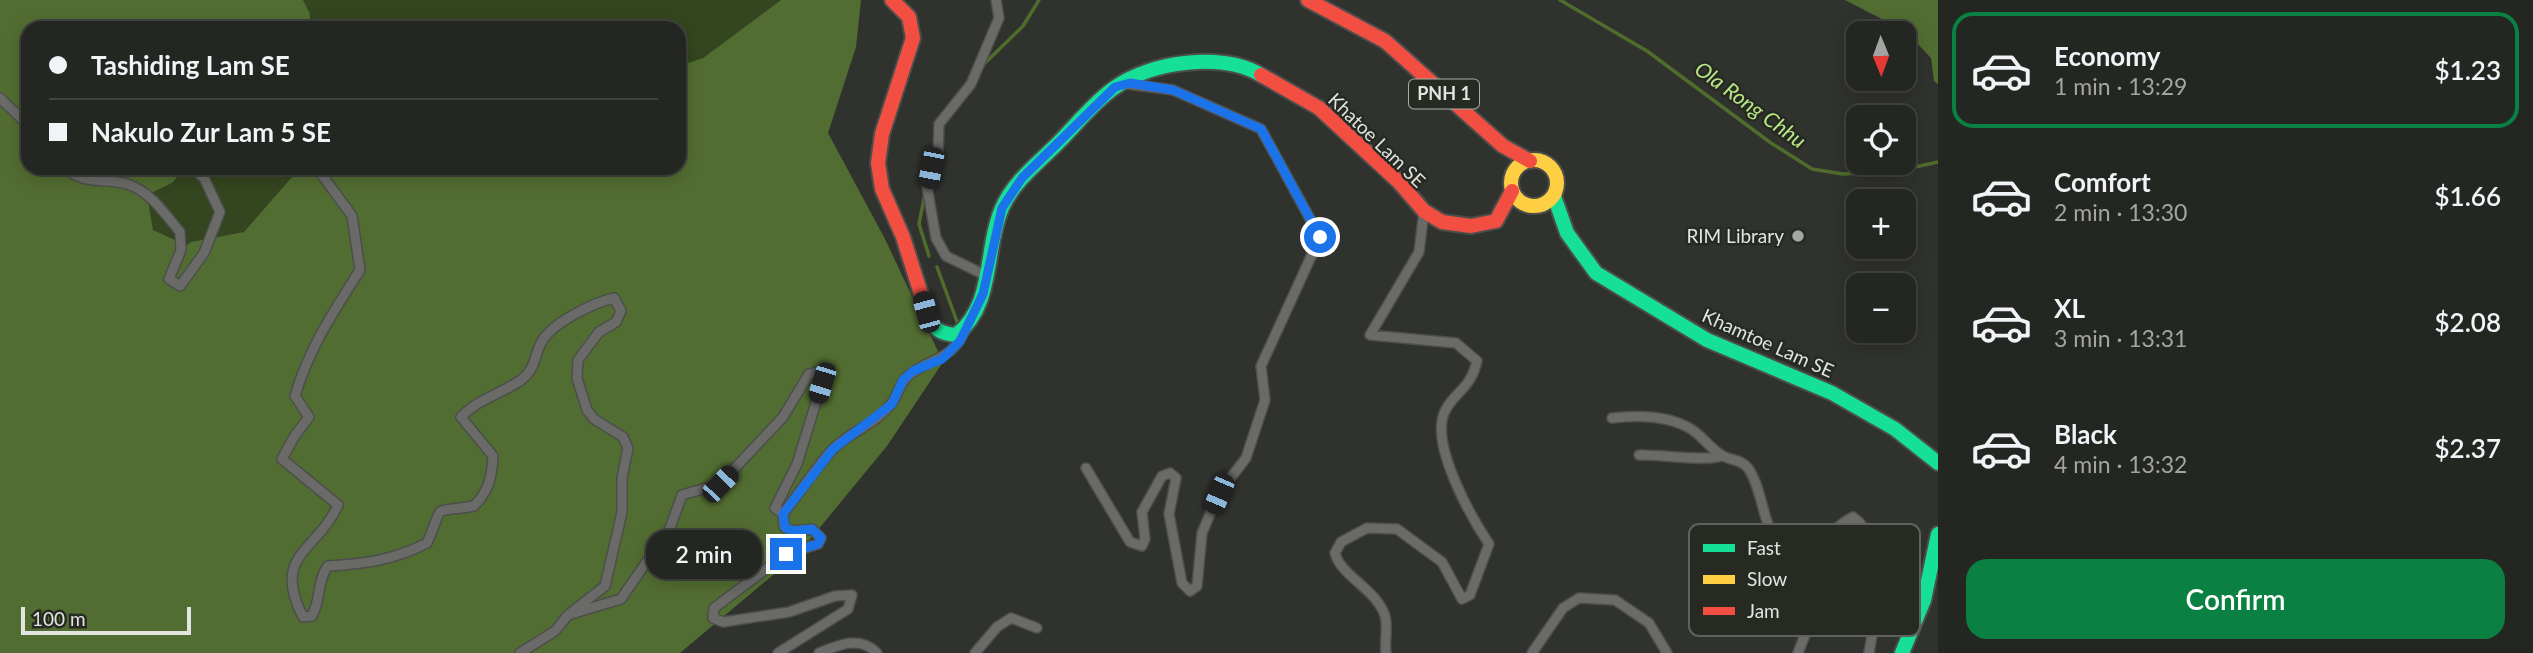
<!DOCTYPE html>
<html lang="en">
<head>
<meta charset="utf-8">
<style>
	:root { --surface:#242622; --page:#2c2e2a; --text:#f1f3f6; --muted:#a3a5a5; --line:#414340; --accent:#0b8043 }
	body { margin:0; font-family:Lato,sans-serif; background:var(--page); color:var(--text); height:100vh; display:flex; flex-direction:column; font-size:26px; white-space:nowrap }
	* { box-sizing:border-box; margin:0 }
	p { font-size:23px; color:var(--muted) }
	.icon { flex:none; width:38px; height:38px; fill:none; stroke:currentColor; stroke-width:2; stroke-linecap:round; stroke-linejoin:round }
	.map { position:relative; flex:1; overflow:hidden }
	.side { display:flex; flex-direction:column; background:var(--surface); width:595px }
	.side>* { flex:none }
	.hud { position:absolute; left:21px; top:21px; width:665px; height:154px; border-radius:21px; box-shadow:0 4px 18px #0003,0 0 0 2px var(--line); display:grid; align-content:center; height:154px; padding:0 28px; background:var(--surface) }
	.needle { width:46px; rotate:179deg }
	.buttons { position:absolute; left:1846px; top:21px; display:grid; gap:14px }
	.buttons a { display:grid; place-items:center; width:70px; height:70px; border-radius:14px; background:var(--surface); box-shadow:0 4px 18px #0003,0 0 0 2px var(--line); font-size:35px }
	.scale { position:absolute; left:21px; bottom:18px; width:170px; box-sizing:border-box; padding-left:7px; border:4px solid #e1e4df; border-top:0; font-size:19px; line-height:24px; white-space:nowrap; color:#e1e4df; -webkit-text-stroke:5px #262a22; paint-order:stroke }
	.end { position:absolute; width:32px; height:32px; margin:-16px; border:9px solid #1a73e8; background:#fff; box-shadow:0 0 0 4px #fff }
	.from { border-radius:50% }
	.bubble { position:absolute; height:49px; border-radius:21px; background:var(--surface); box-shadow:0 4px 18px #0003,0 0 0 2px var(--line); font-size:23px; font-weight:600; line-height:49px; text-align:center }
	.car { position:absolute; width:21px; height:42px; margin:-21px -10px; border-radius:9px; box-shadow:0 0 5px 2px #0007; background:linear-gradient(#222 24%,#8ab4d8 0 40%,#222 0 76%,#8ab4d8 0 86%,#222 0) }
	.hud b { display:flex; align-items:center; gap:24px; height:66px; font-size:26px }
	.hud b+b { border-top:2px solid var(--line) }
	.hud i { width:18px; height:18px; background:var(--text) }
	ul { padding:12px 0 0; list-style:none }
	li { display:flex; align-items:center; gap:21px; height:116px; margin:0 14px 10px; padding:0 14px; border:4px solid transparent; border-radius:21px }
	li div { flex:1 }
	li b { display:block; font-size:26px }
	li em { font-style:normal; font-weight:600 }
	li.current { border-color:var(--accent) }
	li>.icon { width:63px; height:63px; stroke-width:1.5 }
	.primary-button { display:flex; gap:14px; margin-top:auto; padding:14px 28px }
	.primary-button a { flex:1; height:80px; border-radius:21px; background:var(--accent); color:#fff; font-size:28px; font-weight:600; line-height:80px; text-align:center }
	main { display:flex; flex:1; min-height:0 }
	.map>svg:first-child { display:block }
	.green { fill:#34461f }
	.forest { fill:#526d31 }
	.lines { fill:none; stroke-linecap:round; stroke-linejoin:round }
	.stream { stroke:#506c2d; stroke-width:3.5 }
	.street-casing { stroke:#4c4e4b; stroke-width:12 }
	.fast-casing { stroke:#4c4e4b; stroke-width:18 }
	.slow-casing { stroke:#4c4e4b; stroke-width:18 }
	.jam-casing { stroke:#4c4e4b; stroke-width:18 }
	.street { stroke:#6a6b69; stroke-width:9 }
	.fast { stroke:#16e098; stroke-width:14 }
	.slow { stroke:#ffcf43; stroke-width:14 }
	.jam { stroke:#f24e42; stroke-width:14 }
	.route { stroke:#1a73e8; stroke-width:9 }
	.poi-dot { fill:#a3a6a1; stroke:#262a22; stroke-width:2.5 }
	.labels { text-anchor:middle; stroke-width:5; stroke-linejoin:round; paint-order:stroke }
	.shield { fill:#262a22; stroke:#a9aca6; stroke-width:2 }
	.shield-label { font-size:18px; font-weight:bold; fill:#e1e4df }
	.street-label { font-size:19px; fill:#e1e4df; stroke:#262a22 }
	.poi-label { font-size:19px; fill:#e1e4df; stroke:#262a22; text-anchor:end }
	.water-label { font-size:21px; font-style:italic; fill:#b9e887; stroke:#262a22 }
	.key { fill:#262a22; stroke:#5e625b; stroke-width:2 }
	.key-label { font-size:19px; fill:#e1e4df }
</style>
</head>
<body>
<main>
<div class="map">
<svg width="1938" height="653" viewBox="0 0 1938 653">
	<rect width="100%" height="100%" fill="#30322e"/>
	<!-- green -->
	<path class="green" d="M303,0H781L703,58L679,66V28H310V14Z
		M185,168H321L291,178L244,232L191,242L181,250L175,240L153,230L147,195L172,183Z"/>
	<!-- forest -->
	<path class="forest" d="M0,0H303L310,14V28H28V168H185L172,183L147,195L153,230L175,240L181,250L191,242L244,232L291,178L318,168H679V66L703,58L781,0H861L856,47L828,133L885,239L943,362L887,446L798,554L680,653H0Z
		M1845,0H1938V84L1934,81L1931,58L1905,31Z"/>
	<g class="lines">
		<!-- stream -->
		<path class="stream" d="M1560,0L1647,51L1771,143L1812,169L1843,174L1897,171L1938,162
			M981,67L1023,26L1039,0
			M925,193L919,224L929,256
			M937,267L959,327"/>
		<!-- street casing -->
		<g class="street-casing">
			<path id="street" d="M0,98L28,125
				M64,168C88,186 101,177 127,184C150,191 165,214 180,232L181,250L169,279L180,286L204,253L220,212L204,178L193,168
				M317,168L352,216L360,270C334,311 309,348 295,396L309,417L294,437L282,459L338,505C317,552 271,554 303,617L312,616C321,600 317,580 328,566C364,564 394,560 427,543C446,501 428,514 474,506C489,491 492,476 493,456L461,417C478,399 501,394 521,380C535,370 534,357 541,343C551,323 593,303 614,298L621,311L616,322L599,332L578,360L577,378L587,410L594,419L623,437L628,448L622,478V512L605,586L568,615L555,631L520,653
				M987,276L946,256L936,238L927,187L938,152L939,124L971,84L999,18L996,0
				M1612,418C1638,415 1668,415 1691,429C1702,436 1709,447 1720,454C1728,461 1740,458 1748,468C1767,495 1760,543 1795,554L1799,551L1807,553C1825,543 1835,525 1853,517L1859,522
				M1639,455C1658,454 1708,462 1721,456
				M1086,468L1130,542L1142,546L1145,539L1142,512L1162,476L1170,473L1176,478L1169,514L1182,583L1190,591L1197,586L1202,533L1219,493L1246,458L1265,400L1261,366L1320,237L1261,129L1173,90L1127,84
				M571,614L621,599L670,528L682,495L720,484L783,417L809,374L817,372L822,383L797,464L775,508L783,514C799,493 814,470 832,450C849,432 876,424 891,404C898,396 899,384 907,377C927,358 951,362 964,332
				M778,653L848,609L852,595L835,596L789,612L723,622L713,618L714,608L786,554L818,544L821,538L812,529L792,531L784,527L783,514
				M819,653C838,645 860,635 877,653
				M975,653L997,627L1011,618L1037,628
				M1386,653C1384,641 1389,624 1384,613C1374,588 1340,575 1335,553L1341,542L1367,528L1397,529L1442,562L1462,599L1470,595L1489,544C1471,517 1429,443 1445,411C1456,390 1470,390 1477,361L1456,343L1370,335L1419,252L1424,211
				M1532,653L1563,608L1579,598L1615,600L1649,623L1667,653
				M1798,653L1842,540L1859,522L1878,547L1883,571L1869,653"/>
		</g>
		<!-- fast casing -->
		<g class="fast-casing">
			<path id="fast" d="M1554,196L1567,233L1596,273L1707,340L1832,393L1895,429L1938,463
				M928,316C934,330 942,334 956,335C995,305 984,249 1002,208C1013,182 1038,163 1057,144C1075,126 1094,102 1114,88C1152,61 1222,52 1261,75
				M1902,653L1924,600L1938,534"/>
		</g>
		<!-- slow casing -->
		<g class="slow-casing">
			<path id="slow" d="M1511 183a23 23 0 1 1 46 0a23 23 0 1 1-46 0Z"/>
		</g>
		<!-- jam casing -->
		<g class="jam-casing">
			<path id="jam" d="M892,0L909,17L913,38L882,134L878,163L882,189L903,237L928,316
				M1308,0L1385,41L1503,146L1530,161
				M1261,75L1319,108L1399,182L1424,211L1442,222L1471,226L1496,221L1512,191"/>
		</g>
		<!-- street -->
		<use href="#street" class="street"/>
		<!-- fast -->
		<use href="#fast" class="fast"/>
		<!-- slow -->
		<use href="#slow" class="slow"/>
		<!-- jam -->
		<use href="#jam" class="jam"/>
	</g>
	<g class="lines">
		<!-- route -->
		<path class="route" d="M786,554L818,544L821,538L812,529L792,531L785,527L783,514L833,449L892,404L903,380L913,371L942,359L960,341L983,294L1002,208L1022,178L1115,87L1130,83L1173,90L1261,129L1320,237"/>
	</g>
	<!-- markers -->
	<circle class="poi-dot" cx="1798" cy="236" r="7"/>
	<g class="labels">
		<!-- shield labels -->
		<rect class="shield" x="1409" y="79.5" width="70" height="29" rx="5"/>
		<g class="shield-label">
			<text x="1444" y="100">PNH 1</text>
		</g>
		<!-- street labels -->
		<g class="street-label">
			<text transform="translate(1377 140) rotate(44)" y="7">Khatoe Lam SE</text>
			<text transform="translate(1768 343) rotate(24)" y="7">Khamtoe Lam SE</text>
		</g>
		<!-- poi labels -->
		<g class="poi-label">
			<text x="1784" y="243">RIM Library</text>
		</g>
		<!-- water labels -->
		<g class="water-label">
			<text transform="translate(1750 105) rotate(36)" y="7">Ola Rong Chhu</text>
		</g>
	</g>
	<!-- legend -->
	<rect x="1689" y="524" width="231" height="112" rx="10" class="key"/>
	<rect x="1703" y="544" width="32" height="8" fill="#16e098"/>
	<rect x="1703" y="575" width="32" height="9" fill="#ffcf43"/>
	<rect x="1703" y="607" width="32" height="8" fill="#f24e42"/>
	<g class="key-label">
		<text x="1747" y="555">Fast</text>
		<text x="1747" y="586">Slow</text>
		<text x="1747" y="618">Jam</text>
	</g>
</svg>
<div class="buttons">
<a><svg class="needle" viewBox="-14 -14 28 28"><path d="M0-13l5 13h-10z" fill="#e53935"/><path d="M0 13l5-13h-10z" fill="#a3a5a5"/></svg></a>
<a><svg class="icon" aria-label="locate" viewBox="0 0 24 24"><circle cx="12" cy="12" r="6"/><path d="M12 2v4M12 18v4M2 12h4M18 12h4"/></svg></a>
<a>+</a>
<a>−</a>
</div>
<div class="scale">100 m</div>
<i class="end from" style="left:1320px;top:237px"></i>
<i class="end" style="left:786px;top:554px"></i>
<div class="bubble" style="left:646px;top:530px;width:116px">2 min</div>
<i class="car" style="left:931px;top:168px;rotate:191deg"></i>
<i class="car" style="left:926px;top:312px;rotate:345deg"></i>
<i class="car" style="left:822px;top:383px;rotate:197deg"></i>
<i class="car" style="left:720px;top:484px;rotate:44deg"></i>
<i class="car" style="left:1219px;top:494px;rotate:203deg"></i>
<div class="hud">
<b><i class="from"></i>Tashiding Lam SE</b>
<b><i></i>Nakulo Zur Lam 5 SE</b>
</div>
</div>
<section class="side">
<ul>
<li class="current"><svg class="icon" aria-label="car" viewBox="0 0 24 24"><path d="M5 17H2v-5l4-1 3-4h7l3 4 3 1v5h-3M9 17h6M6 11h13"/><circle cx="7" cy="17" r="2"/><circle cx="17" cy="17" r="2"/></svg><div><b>Economy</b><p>1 min · 13:29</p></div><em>$1.23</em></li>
<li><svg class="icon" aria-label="car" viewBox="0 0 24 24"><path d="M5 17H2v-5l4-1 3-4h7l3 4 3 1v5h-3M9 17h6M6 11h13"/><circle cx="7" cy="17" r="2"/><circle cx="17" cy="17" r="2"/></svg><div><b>Comfort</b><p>2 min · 13:30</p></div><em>$1.66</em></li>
<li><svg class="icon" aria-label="car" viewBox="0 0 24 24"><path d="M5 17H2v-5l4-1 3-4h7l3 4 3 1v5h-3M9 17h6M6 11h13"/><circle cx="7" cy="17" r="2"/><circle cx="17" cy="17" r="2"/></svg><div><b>XL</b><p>3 min · 13:31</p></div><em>$2.08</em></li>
<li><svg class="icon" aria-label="car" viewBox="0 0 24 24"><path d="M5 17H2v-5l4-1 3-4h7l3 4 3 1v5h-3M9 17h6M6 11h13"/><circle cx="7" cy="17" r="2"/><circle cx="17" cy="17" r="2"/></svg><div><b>Black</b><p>4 min · 13:32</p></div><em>$2.37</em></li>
</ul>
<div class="primary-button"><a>Confirm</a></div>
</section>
</main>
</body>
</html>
